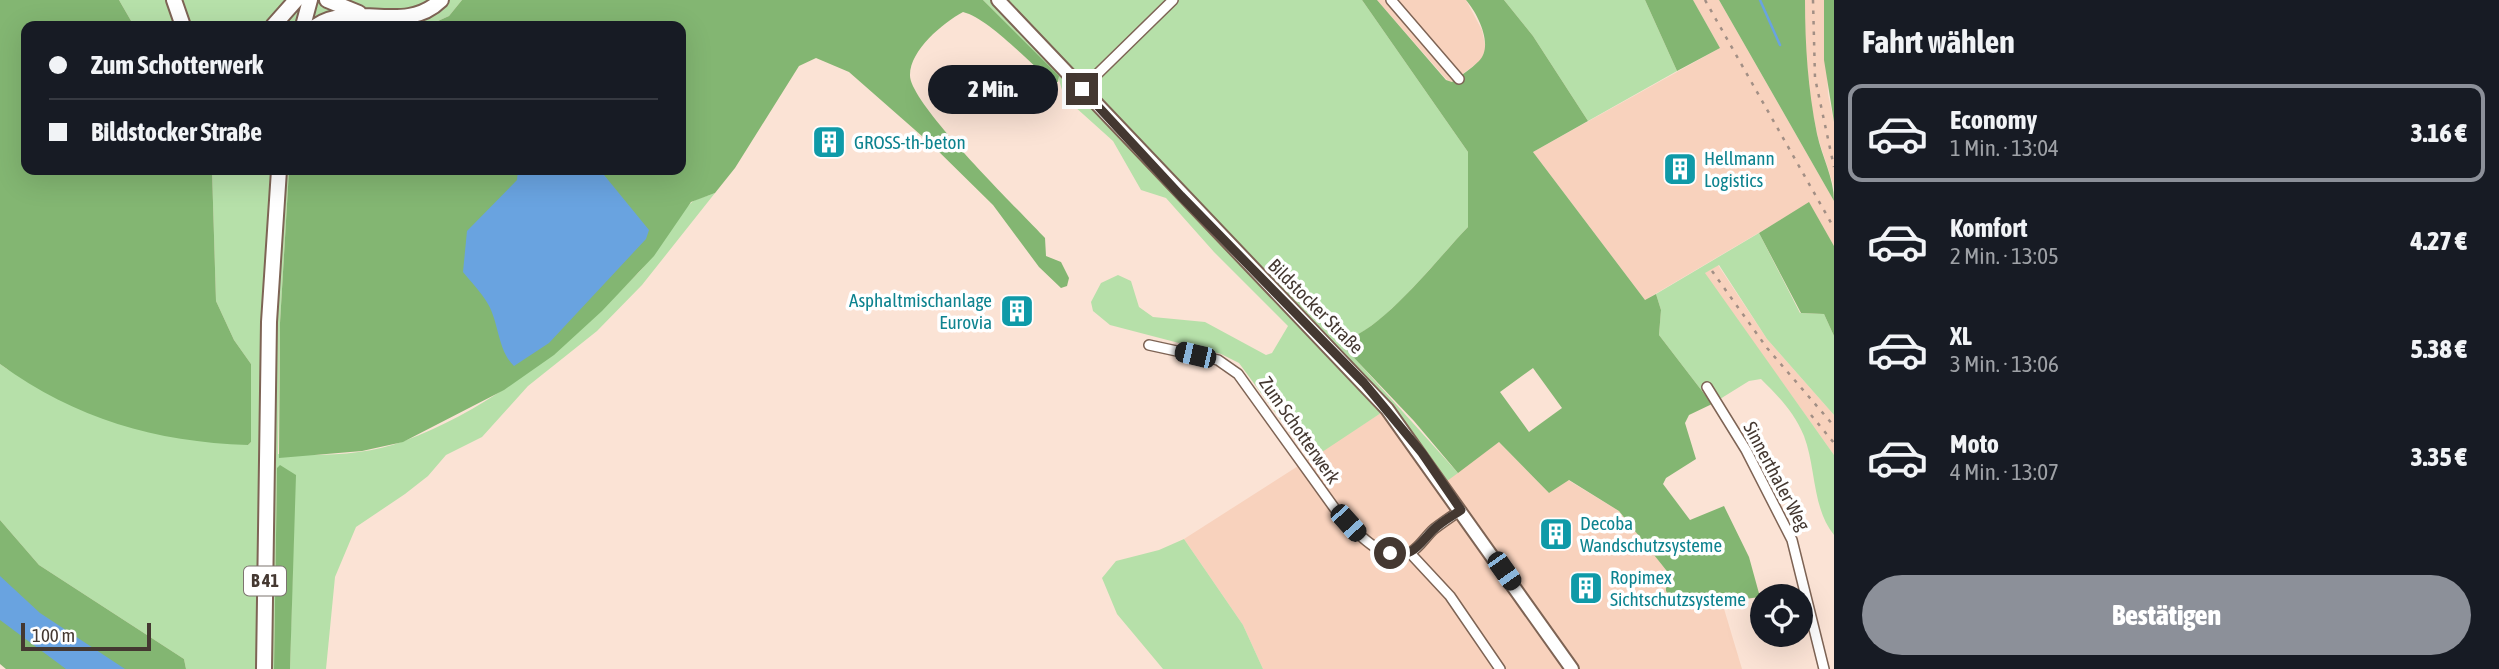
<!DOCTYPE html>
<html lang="de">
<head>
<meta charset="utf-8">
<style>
	:root { --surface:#171b24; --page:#242831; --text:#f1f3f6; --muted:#9ea1a6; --line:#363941; --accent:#8c9099 }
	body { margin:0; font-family:"Asap Condensed",sans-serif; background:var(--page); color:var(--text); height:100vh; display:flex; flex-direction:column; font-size:26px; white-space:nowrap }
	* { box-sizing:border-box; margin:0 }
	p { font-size:23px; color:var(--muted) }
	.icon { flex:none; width:38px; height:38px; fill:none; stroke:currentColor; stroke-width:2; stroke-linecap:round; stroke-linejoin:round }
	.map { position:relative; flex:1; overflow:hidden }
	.side { display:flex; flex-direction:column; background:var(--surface); width:665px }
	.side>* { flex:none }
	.top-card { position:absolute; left:21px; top:21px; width:665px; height:154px; border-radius:14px; box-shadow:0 7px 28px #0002; display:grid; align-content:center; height:154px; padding:0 28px; background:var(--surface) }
	.tools { position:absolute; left:1750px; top:584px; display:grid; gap:14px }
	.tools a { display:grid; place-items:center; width:63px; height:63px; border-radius:50%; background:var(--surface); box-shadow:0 7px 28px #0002; font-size:35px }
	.scale { position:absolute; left:21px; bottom:18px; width:130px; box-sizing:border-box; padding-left:7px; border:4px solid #443831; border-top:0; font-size:19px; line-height:24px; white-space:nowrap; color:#443831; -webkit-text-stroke:5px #fff; paint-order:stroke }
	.end { position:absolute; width:32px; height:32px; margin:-16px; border:9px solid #443831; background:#fff; box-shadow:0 0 0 4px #fff }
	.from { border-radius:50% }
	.bubble { position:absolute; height:49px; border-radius:24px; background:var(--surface); box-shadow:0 7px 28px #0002; font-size:23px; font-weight:800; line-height:49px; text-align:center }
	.car { position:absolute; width:21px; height:42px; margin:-21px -10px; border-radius:9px; box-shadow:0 0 5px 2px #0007; background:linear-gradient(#222 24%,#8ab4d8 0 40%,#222 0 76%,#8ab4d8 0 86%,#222 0) }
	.top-card b { display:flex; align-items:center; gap:24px; height:66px; font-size:26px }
	.top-card b+b { border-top:2px solid var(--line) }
	.top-card i { width:18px; height:18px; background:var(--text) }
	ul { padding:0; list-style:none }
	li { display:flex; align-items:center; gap:21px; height:98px; margin:0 14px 10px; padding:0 14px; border:4px solid transparent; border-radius:14px }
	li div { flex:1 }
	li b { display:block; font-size:26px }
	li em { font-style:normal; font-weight:800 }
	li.current { border-color:var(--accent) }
	li>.icon { width:63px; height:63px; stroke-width:1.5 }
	h2 { padding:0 28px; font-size:32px; line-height:84px }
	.cta { display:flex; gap:14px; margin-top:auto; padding:14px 28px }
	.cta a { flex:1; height:80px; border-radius:42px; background:var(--accent); color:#fff; font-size:28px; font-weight:800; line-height:80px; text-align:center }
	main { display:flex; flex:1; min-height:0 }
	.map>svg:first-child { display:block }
	.built { fill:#f8d2bd }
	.green { fill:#b6e0a9 }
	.forest { fill:#83b672; fill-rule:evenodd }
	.water { fill:#69a3e0 }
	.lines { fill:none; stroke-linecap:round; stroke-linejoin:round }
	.stream { stroke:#69a3e0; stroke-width:2.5 }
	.minor-casing { stroke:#7e6455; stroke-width:12 }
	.major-casing { stroke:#7e6455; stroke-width:16 }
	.highway-casing { stroke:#7e6455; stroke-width:18 }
	.minor { stroke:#fff; stroke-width:9 }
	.major { stroke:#fff; stroke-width:12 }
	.highway { stroke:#fff; stroke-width:14 }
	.rail { stroke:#a28f85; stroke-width:2.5; stroke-dasharray:3.5 7; stroke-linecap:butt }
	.route { stroke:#443831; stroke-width:9 }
	.labels { text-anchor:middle; stroke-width:7; stroke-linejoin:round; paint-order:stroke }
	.shield { fill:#fff; stroke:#7c746f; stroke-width:2 }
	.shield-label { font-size:18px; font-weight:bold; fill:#443831 }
	.culture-label { font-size:19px; fill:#0d838f; stroke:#fff; text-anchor:start }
	.street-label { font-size:19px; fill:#443831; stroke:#fff }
</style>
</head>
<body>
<main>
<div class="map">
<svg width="1834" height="669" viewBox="0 0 1834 669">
	<rect width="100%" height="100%" fill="#fbe3d5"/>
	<!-- built -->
	<path class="built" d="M1377,0H1466L1482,30L1486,49L1481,60L1452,82L1447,80Z
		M1693,0H1719L1834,201V246L1809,203L1645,300L1533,152L1720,48Z
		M1805,0H1824L1828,94L1834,122V187L1818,138L1810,99L1805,59Z
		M1718,265L1767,339L1834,415V455L1704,273Z
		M1381,413L1436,488L1499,442L1549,493L1568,480L1619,511L1666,570V591L1691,606L1722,602L1742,669H1263L1243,625L1184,539Z"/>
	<!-- green -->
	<path class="green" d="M119,0H462L449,16L427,26H134Z
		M983,0H1362L1468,152V227C1437,259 1381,333 1340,342L1458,473L1436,489L1381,413L1310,460L1239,363L1221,354L1110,325L1093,311L1091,302L1101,283L1118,275L1131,281L1139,307L1153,317L1205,322L1266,355L1272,353L1288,326L1214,252L1166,198L1141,190L1113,141L1064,97L1058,76Z
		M1504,0H1645L1677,71L1588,121L1533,36Z
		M212,170H289L280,323L278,454C318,456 365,456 404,441C497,406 572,342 640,271C657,252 675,216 691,203C696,198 708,196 715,193L642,285L597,331L528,386L482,437L446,455L428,476L405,494L356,527L335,577L326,669H290L295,475L277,468L274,669H186L184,659L39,565L0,520V364L7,369L248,445L251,442V364L234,340L216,301Z
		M1759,233L1800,313L1824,314L1834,336V415L1767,339L1719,265L1705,273L1834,455V535C1812,508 1816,467 1804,436C1794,412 1778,396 1761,379L1749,381L1712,404L1659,335L1661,310L1656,294Z
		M1184,539L1243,625L1263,669H1163L1117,614L1102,578L1116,561L1159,550Z"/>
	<!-- forest -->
	<path class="forest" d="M0,0H119L134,26H26V170H212L216,301L234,340L251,364V442L248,445C155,442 76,419 0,364Z
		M462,0H983L1059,76L1058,82L1054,83C1030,64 990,19 963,12C943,23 910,50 910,75C909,103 1021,212 1045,238L1046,256L1061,262L1069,278L1067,286L1061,288L1039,267L993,205L931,144L849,72L816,58L799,66L735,168L715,193L691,202L654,256L602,311L554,355L504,390L403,442L362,451L279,458L280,323L289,170H681V26H427L449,16Z
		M1362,0H1377L1446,80L1452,82C1461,75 1471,69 1479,61C1494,46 1478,14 1466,0H1504L1533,36L1588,121L1533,152L1645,300L1656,294L1661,310L1659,335L1712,404L1689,415L1685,423L1696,459L1666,478L1663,484L1690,520L1724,506L1749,557L1760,597L1691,606L1673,602L1666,591V570L1619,511L1569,480L1549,493L1499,442L1458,473L1414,421L1339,342C1381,333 1436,260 1468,227V152ZM1533,368L1562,408L1529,432L1500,392Z
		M1645,0H1693L1720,48L1677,71Z
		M1719,0H1805C1805,46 1808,89 1817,134C1822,157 1834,178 1834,201Z
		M1824,0H1834V122L1824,60Z
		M1809,202L1834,246V336L1824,314L1801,313L1759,233Z
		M280,465L296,475L290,669H274L277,468Z
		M0,520L39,565L184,659L186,669H6L0,664Z"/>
	<!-- water -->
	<path class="water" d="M518,170H600L649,230L646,239L549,343L514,366C498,351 499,323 488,304C481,292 471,282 463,272L467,231L517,180Z
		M0,576L40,613L125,669H66L0,620Z"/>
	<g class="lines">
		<!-- stream -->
		<path class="stream" d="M1760,0L1780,45"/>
		<!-- minor casing -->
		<g class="minor-casing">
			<path id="minor" d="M1391,0L1459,79
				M1082,89L1173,0
				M1149,345L1218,360L1238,374L1338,513C1353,529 1386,567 1411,552C1420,547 1426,536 1434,529C1443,522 1452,516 1461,510
				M1707,387L1746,450L1792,540L1824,669
				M1410,553L1450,596L1500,669"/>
		</g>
		<!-- major casing -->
		<g class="major-casing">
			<path id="major" d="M998,0L1387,409L1572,669"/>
		</g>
		<!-- highway casing -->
		<g class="highway-casing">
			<path id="highway" d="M174,0L183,26
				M327,0L359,13
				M273,26L296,0
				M303,26L310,0
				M316,26C355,0 404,36 441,0
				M264,669L269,322L279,170"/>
		</g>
		<!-- minor -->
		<use href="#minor" class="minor"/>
		<!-- major -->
		<use href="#major" class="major"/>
		<!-- highway -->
		<use href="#highway" class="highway"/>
		<!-- rail -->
		<path class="rail" d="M1705,0L1834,228
			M1813,0L1815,78L1834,167
			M1712,271L1767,348L1834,426
			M1811,415L1834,443"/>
	</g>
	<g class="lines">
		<!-- route -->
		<path class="route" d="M1082,89L1181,196L1364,383L1422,453L1461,510C1452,516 1441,522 1433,530C1419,544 1412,559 1390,553"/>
	</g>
	<!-- icons -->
	<defs>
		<g id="building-square" transform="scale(1.75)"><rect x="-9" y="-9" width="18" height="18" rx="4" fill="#0f9aa8" stroke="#fff"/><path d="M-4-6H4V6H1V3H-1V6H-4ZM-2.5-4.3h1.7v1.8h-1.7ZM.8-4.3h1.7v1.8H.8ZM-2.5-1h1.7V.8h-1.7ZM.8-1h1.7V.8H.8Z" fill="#fff"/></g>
	</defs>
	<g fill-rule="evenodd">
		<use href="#building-square" x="829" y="142"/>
		<use href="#building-square" x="1680" y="169"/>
		<use href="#building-square" x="1017" y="311"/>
		<use href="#building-square" x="1556" y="534"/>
		<use href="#building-square" x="1586" y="588"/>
	</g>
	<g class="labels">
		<!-- shield labels -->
		<rect class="shield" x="244" y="566.5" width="42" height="29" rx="5"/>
		<g class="shield-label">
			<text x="265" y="587">B 41</text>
		</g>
		<!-- culture labels -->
		<g class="culture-label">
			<text x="854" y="149">GROSS-th-beton</text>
			<text x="1704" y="165">Hellmann<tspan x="1704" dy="22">Logistics</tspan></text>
			<text x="992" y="307" text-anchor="end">Asphaltmischanlage<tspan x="992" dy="22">Eurovia</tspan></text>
			<text x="1580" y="530">Decoba<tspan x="1580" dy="22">Wandschutzsysteme</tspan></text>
			<text x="1610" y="584">Ropimex<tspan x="1610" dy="22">Sichtschutzsysteme</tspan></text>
		</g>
		<!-- street labels -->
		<g class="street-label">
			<text transform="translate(1316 306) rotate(45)" y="7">Bildstocker Straße</text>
			<text transform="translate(1300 430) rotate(55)" y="7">Zum Schotterwerk</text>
			<text transform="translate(1777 476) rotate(62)" y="7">Sinnerthaler Weg</text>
		</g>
	</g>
</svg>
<div class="tools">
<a><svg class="icon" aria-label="locate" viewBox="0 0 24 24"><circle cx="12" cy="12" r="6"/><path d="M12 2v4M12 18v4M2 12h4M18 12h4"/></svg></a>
</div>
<div class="scale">100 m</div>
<i class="end from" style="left:1390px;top:553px"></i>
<i class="end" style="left:1082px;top:89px"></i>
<div class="bubble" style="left:928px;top:65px;width:130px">2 Min.</div>
<i class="car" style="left:1195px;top:355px;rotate:283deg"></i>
<i class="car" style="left:1348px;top:523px;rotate:138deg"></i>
<i class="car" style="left:1504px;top:571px;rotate:145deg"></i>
<div class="top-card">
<b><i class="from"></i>Zum Schotterwerk</b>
<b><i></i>Bildstocker Straße</b>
</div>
</div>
<section class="side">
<h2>Fahrt wählen</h2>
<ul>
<li class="current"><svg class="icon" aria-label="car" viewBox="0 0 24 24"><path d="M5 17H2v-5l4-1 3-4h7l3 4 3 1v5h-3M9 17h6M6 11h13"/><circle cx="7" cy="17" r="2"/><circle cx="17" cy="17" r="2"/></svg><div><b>Economy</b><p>1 Min. · 13:04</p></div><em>3.16 €</em></li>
<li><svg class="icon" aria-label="car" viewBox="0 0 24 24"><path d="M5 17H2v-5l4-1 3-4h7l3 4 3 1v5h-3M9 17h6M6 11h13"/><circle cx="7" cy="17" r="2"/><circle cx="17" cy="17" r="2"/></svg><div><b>Komfort</b><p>2 Min. · 13:05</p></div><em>4.27 €</em></li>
<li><svg class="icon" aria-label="car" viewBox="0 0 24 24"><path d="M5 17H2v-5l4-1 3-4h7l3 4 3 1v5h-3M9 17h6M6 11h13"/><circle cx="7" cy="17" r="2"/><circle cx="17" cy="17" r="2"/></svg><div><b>XL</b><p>3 Min. · 13:06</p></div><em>5.38 €</em></li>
<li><svg class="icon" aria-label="car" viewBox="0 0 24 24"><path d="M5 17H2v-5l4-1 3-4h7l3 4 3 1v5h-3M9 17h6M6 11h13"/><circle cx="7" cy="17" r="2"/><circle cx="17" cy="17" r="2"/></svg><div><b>Moto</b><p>4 Min. · 13:07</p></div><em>3.35 €</em></li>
</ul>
<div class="cta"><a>Bestätigen</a></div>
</section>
</main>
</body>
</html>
